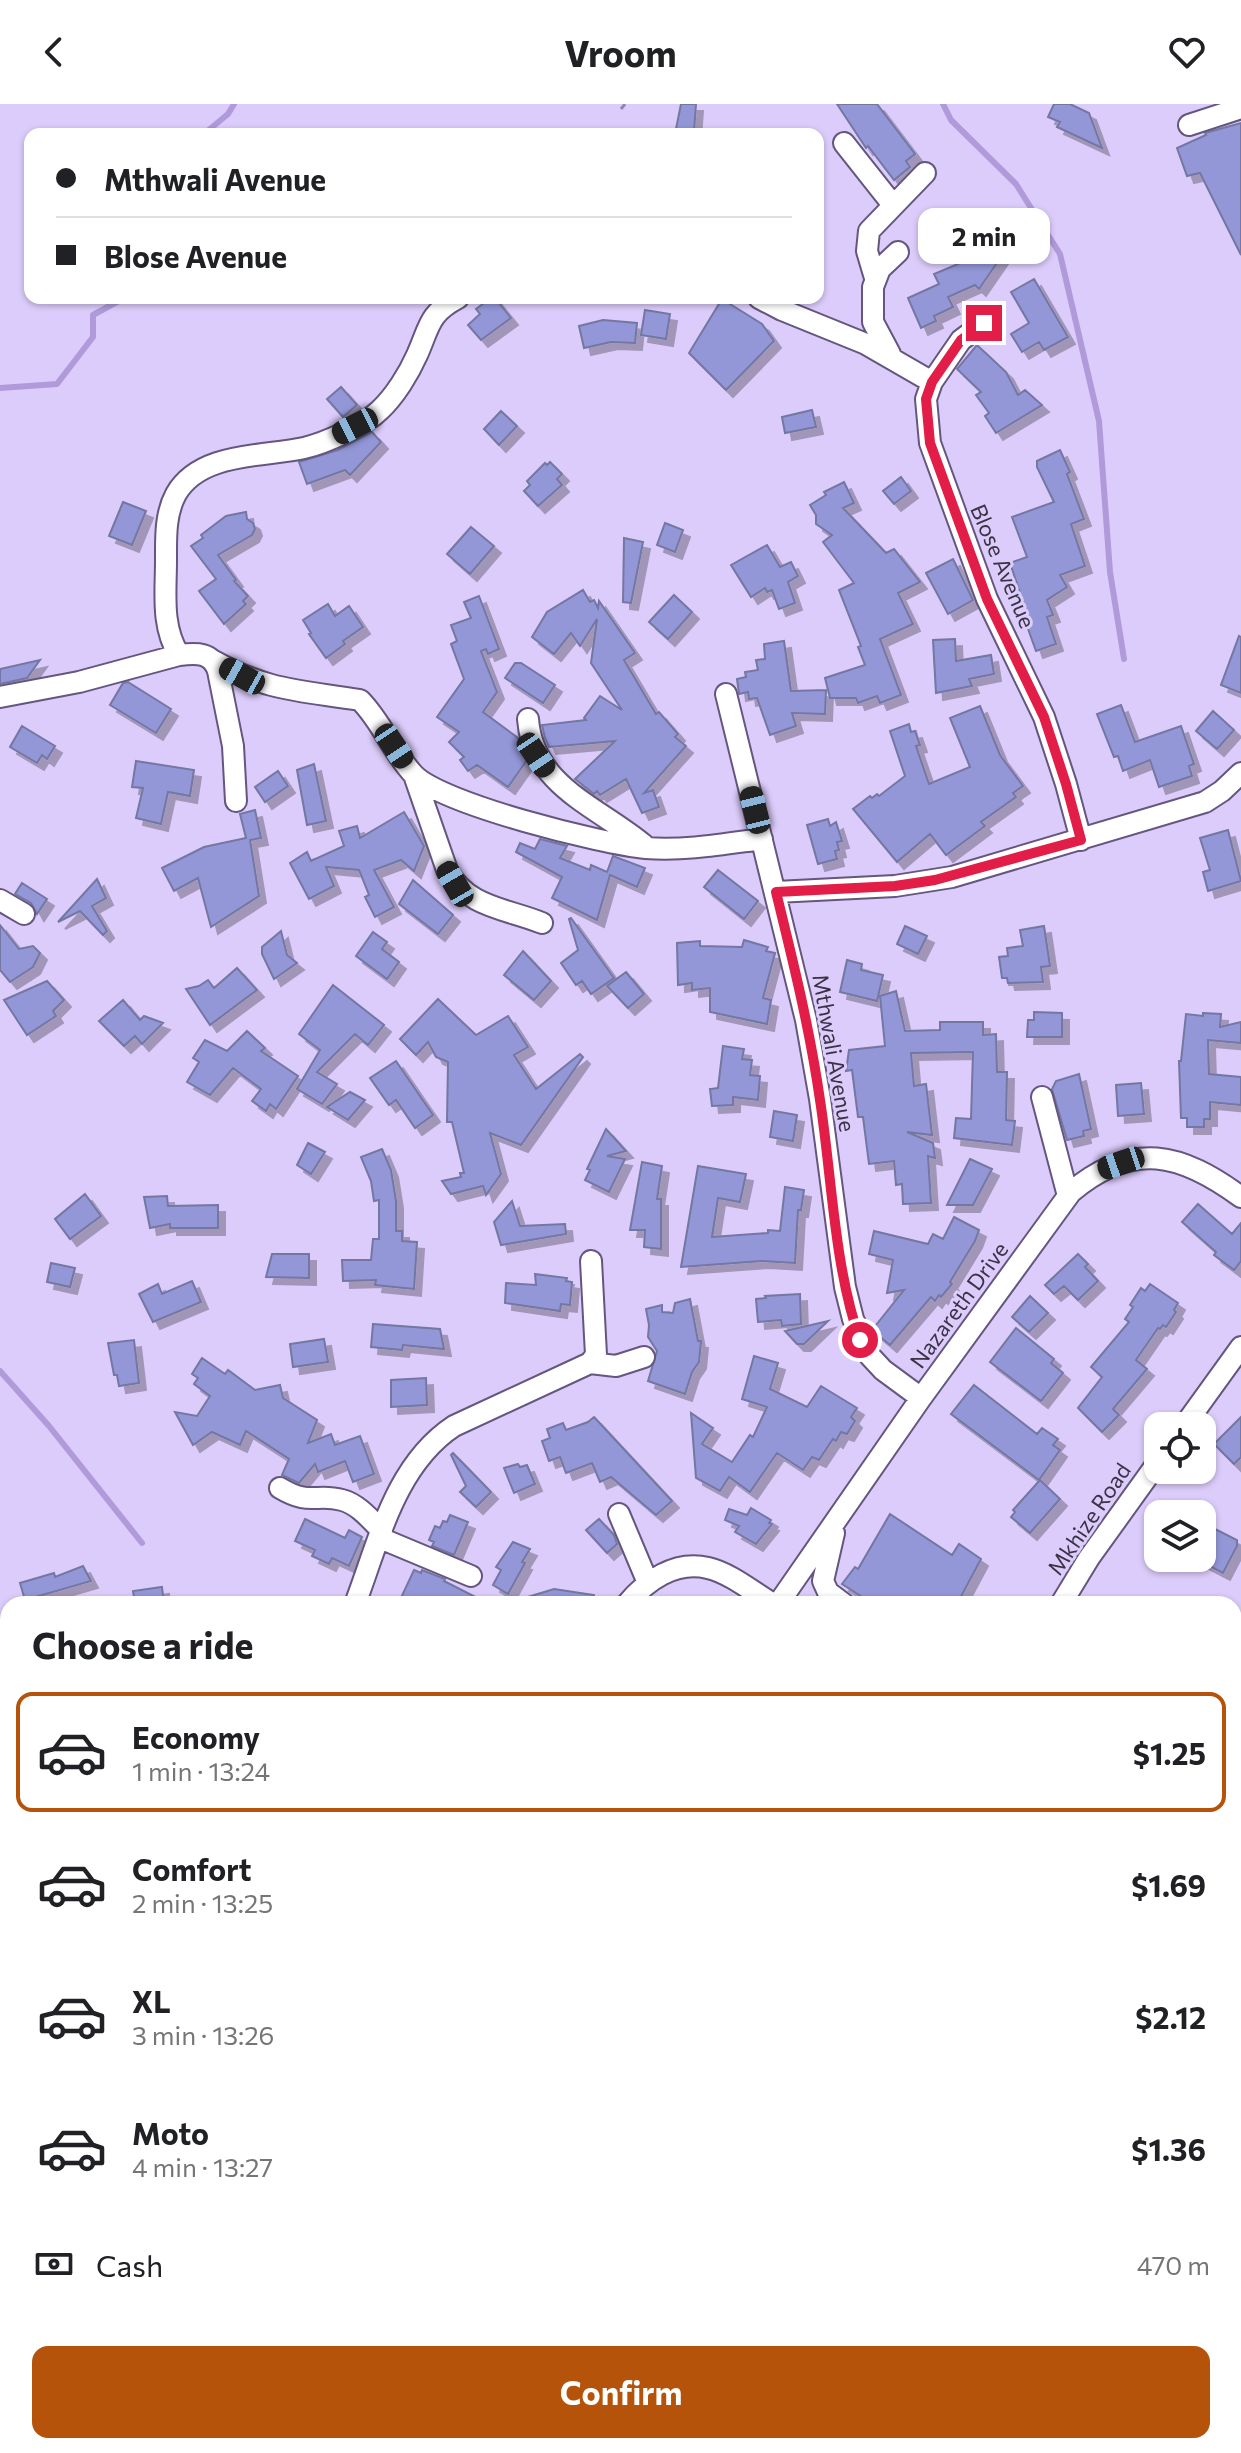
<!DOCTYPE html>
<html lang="en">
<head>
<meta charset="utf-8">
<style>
	:root { --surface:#fff; --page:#f6f6f6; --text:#202124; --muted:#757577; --line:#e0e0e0; --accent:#b45309 }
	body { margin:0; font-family:Commissioner,sans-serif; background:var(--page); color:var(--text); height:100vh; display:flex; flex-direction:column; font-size:30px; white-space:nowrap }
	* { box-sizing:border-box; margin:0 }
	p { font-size:26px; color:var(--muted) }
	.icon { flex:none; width:44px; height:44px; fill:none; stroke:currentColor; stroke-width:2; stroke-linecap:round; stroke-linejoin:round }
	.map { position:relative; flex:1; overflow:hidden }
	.side { position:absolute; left:0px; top:1492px; width:1242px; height:858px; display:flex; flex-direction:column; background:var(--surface); border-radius:24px 24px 0 0; box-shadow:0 2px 6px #0004 }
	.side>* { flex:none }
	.top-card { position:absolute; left:24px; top:24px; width:800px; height:176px; border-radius:16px; box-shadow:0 2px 6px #0004; display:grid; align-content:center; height:176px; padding:0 32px; background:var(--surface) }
	.controls { position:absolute; left:1144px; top:1308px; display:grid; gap:16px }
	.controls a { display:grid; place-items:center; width:72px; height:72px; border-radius:16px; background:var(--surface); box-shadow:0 2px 6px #0004; font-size:40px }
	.end { position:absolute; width:36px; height:36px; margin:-18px; border:10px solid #e11d48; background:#fff; box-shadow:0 0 0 4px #fff }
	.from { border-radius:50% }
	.bubble { position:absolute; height:56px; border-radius:16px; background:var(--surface); box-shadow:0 2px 6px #0004; font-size:26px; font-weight:700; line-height:56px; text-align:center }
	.car { position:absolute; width:24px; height:48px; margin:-24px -12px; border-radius:10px; box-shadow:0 0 6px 2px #0007; background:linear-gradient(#222 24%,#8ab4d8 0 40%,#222 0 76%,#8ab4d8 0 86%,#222 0) }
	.top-card b { display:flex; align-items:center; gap:28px; height:76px; font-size:30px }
	.top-card b+b { border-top:2px solid var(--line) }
	.top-card i { width:20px; height:20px; background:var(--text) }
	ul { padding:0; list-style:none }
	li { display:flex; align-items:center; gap:24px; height:120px; margin:0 16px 12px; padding:0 16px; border:4px solid transparent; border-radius:16px }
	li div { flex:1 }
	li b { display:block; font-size:30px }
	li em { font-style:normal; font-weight:700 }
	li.on { border-color:var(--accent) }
	li>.icon { width:72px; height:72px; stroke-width:1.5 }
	h2 { padding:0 32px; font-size:36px; line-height:96px }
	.pay { display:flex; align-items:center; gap:20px; height:88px; padding:0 32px; font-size:30px }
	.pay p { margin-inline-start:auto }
	.cta { display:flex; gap:16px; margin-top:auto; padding:16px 32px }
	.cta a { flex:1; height:92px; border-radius:16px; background:var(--accent); color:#fff; font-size:32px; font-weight:700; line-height:92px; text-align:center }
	header { display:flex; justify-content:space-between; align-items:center; height:104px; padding:0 32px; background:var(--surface); font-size:36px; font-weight:700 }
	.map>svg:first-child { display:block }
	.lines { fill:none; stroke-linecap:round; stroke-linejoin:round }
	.stream { stroke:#b19ada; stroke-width:6 }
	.building { fill:#9397d8; stroke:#7377a1; stroke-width:2; filter:url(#shadow) }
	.minor-casing { stroke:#64567e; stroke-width:24 }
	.path { stroke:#9085a6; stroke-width:3; stroke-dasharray:8 4; stroke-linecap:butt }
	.minor { stroke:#fff; stroke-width:20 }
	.route { stroke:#e11d48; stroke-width:10 }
	.labels { text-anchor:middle; stroke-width:6; stroke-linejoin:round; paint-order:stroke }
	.street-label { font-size:22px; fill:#393345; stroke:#dcccfb }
</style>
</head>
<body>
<header><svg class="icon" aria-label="back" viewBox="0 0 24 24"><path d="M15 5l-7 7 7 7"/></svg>Vroom<svg class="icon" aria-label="heart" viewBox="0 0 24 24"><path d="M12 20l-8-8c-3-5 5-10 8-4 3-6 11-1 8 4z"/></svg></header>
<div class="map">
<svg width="1241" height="2349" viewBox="0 0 1241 2349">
	<defs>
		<filter id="shadow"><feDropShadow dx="7" dy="7" stdDeviation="0" flood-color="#0004"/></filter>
	</defs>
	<rect width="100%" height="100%" fill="#dcccfb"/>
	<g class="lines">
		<!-- stream -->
		<path class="stream" d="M943,0L951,16L1016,80L1060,150L1099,317L1110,468L1124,555
			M204,30L228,10L234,0
			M0,284L57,280L93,233V211L124,194
			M0,1267L49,1322L142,1439"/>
	</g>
	<!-- building -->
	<path class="building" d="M681,0H696L694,27L676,25Z
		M837,0H877L915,50L906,57L910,63L894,76L868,42L866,44Z
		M1054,0H1070L1089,9L1102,44L1057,23L1060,18L1048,13Z
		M1241,19V151L1200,69L1187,72L1177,44L1206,31L1205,29Z
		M969,120L983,130L987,125L1010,140L979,185L975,181L948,193L953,203L934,212L936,217L921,224L908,194L939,180L934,170L958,160L946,146Z
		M1034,175L1068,233L1044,246L1039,238L1022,248L1011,230L1029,219L1011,188Z
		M491,194H495L511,214L481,236L468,221L480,210L476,205Z
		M722,195L762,220L774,237L726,286L689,249Z
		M645,206L670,210L666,235L641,231Z
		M603,216L637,219L635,239L611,238L584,244L579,222Z
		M977,241L1006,268L1018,291L1025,286L1042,301L996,329L985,312L989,309L976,291L981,288L957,265Z
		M341,283L357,301L343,313L327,295Z
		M812,306L816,323L785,329L782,313Z
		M501,307L517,322L499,341L484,325Z
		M372,328L381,338L350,371L345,366L307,380L299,358L338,346Z
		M1060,346L1070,368L1067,370L1084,415L1071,420L1085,462L1060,471L1067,483L1047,496L1053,511L1047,513L1056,540L1036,547L1019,500L1023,498L1010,459L1027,453L1012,413L1054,398L1037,363V357Z
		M550,358L562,370L557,375L562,381L538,402L524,387L530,381L527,377L545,359L547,361Z
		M901,373L911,387L894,400L883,387Z
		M844,378L854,399L843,404L886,449L894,445L920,478L898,489L913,520L880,535L901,591L880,599L877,592L858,599L856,594H830L825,574L865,561L858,543L861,542L839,486L854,479L823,438L832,431L816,420V411L810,401L826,391L824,388Z
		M123,398L146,407L132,441L109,432Z
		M246,408L247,415L253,419L255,425L252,431L218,451L236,476L234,477L248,492L243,497L246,500L224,520L199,487L216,475L191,442L203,434L201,431L226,412Z
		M665,419L683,426L675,448L657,441Z
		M471,423L494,442L470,470L447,450Z
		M624,434L643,438L631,499L623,498Z
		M767,441L780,463L791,458L798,472L788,478L795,499L779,505L772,486L767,488L765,484L751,493L731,461Z
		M953,455L973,496L948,510L926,469Z
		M583,486L590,498L594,496L598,504L599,497L635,549L624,556L656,610L659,608L678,630L675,633L686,642L644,689L653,686L659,703L642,709L626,675L600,691L597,687L594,690L575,675L615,637L549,643L545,634L542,621L586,616L584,614L600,592L622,606L591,559L597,515L580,542L571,529L554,550L532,533L547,508Z
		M674,491L692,508L668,535L649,518Z
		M479,492L499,545L488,550L486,545L481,547L497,588L483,608L518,634L527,656L508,683L477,661L468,667L460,656L464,653L449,638L459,628L437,613L464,575L451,540L457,537L451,521L471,514L464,498Z
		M328,500L335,512L349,502L363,523L343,537L345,540L326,554L309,530L311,529L303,516Z
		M1239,532L1241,533V589L1221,581Z
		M955,535L956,557L991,551L994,570L969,575L972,582L936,589L933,536Z
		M784,537L791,587L826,586L825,610L792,609L796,622L770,631L757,594L749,595L748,588L739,590L737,575L746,573L745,568L758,566L756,556L765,555L764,540Z
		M40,556L27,574L0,580V565Z
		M515,559H521L555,581L543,599L505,574Z
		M128,578L171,605L156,629L110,601L123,579Z
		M1121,601L1135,638L1181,622L1194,660L1189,662L1192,672L1159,683L1150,656L1123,667L1118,652L1114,653L1097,610Z
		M980,602L1000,651L1023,682L1013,689L1016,693L981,718L985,722L946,751L930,730L897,758L853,705L870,692L872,694L877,690L879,692L905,672L890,627L909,620L911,628L915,627L920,641L916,642L929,680L970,663L950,614Z
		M1213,607L1234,626L1217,645L1196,627Z
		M22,622L55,642L47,655L42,651L37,659L10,643Z
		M136,657L194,666L190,692L168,688L161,720L136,714L143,684L132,683Z
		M314,660L326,717L307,721L297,666Z
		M278,667L288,682L265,698L255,683Z
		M255,706L261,734L250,736L259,792L211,823L198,774L174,787L162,764L204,743L246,734L240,710Z
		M404,708L424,742L414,767L401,756L374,766L394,803L375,813L365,793L369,791L359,766L326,763L334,782L309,795L290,759L307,748L311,757L344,742L339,727L357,722L360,734Z
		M828,715L830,722L836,718L842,737L837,738L839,746L835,747L837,755L818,760L807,721Z
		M1228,726L1241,777L1208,787L1203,768L1210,766L1200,734Z
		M540,735L567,742L560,754L590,766L591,761L607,768L613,752L645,764L637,783L610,771L597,816L552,794L562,773L516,748L520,739L535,745Z
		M718,766L758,797L744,815L704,783Z
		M97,775L106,794L92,802L107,827L103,831L80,807L58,818Z
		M413,776L453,811L438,830L399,800Z
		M22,779L47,795L37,810L31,799L15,790Z
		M571,814L614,874L591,890L582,877L576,881L561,859L578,846L569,815Z
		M0,821L19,845L33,842L40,849L33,863L10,878L0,866Z
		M905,822L927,832L918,850L897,840Z
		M1044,822L1050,862L1041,863L1043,878L1008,879L1007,874H1002L999,853L1008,852L1007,844L1023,842L1020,826Z
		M281,827L287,851L297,859L274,875L262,850V843Z
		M373,828L387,838L382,845L399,858L387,875L356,852Z
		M744,836L768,843L766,847L775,849L763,894L771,896L767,920L710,908V884L692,886V879L678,881L677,839L700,837V842L742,843Z
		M523,847L551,877L534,896L504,871Z
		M847,856L862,860L861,866L883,871L877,897L840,888Z
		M237,864L257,886L210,921L186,885L199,882L208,876L214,884Z
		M626,868L644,890L628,904L607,882Z
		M47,877L64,896L53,907L56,912L27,931L4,896Z
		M333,881L384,921L368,941L355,930L317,968L337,980L322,1000L297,985L320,946L299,930Z
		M896,887L905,927L940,926V918H983V931L996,930L997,968H1007L1006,1016L1015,1017L1012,1041L954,1034L956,1014L971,1015L973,948L911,949L914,982L926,980L932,1031L907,1028L933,1039L935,1054L928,1052L931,1099L903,1100L902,1080L896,1081L894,1057L869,1060L863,1013H858L852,966L846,967L849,946L885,942L880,892Z
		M438,895L476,931L508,912L528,943L514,951L536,985L580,950L583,953L521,1041L490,1029L501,1070L486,1091L483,1082L451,1090L442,1077L461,1073L460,1069H464L452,1018H447L448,958L436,953L428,938L416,951L400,935Z
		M123,896L140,916L144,912L163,919L142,940L135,932L124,942L99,917Z
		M1034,908L1062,909V933H1027L1028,916H1034Z
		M1203,909L1221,910L1220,923L1241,918V939L1208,936L1209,970L1241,973V1001L1210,998V1015H1204V1023H1187V1014H1181L1179,957H1181L1186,910L1203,912Z
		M247,927L265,944L261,947L298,972L276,1005L270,1000L266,1007L252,997L261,985L233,964L210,991L187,978L199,958L193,954L205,936L227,947Z
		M723,942L744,945L742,955L752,956L750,971L760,972L758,996L733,993V1001L712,1002L710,985L718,984Z
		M396,957L433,1011L415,1024L396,996L389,1001L370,974Z
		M1079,970L1091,1025L1083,1027L1084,1032L1067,1036L1052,985L1056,977Z
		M1141,979L1144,1010L1118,1012L1116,981Z
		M350,988L365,996L348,1016L327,1003Z
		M774,1007L797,1011L793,1037L770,1033Z
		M606,1025L626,1047L607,1052L625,1055L609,1088L585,1076L590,1066L587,1065Z
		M308,1039L325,1048L311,1070L297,1061Z
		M382,1045L391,1066L396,1097V1127H402V1137L417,1138L414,1185L375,1181L376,1176L343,1177L342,1156H371L373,1135H379V1096L374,1097L371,1077L361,1053Z
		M970,1055L992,1065L973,1101H947Z
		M642,1058L662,1062L657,1095H661V1145L644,1143L645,1126H630Z
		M698,1062L746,1070L740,1098L718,1094L712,1133L768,1129V1126L780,1127L785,1083L804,1086L801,1106H798L795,1159L762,1157L681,1163Z
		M85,1090L101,1112L70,1135L55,1115Z
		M167,1092L168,1102L218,1101V1124H170V1120L150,1124L144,1093Z
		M512,1097L520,1122L565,1120L566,1130L501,1141L494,1118Z
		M1198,1100L1232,1130L1241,1119V1157L1234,1166L1214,1151L1216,1148L1182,1118Z
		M954,1113L979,1126L975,1137L950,1178L952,1180L941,1193L939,1191L935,1197L931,1193L890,1241L872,1226L904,1186L887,1189L893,1156L869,1150L874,1127L928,1140L933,1130L943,1135Z
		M272,1150H309V1174L266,1173Z
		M1078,1150L1088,1160L1085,1163L1098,1177L1078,1196L1064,1182L1054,1190L1045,1181Z
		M51,1159L75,1164L70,1183L47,1178Z
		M535,1170L567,1174L566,1177L572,1178L570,1201L561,1200L560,1207L505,1199L506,1179L536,1181Z
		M192,1177L201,1198L153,1218L139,1190L158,1180L162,1190Z
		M1150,1180L1178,1199L1174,1206L1176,1208L1166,1223L1163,1221L1160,1225L1158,1224L1136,1256L1147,1265L1113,1305L1119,1311L1102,1328L1078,1304L1102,1273L1091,1263L1129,1218L1125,1215L1133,1203L1130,1201L1141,1184L1145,1187Z
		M800,1190L801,1220L782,1222L781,1216L758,1218L756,1195L766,1194L765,1192Z
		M1030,1192L1048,1209L1029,1228L1012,1213Z
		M690,1195L698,1237H701L699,1258L692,1268L685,1290L648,1277L657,1247L648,1233L649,1221L646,1205L662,1201V1208L673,1209L675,1199Z
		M828,1217L804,1240H797L785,1227Z
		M373,1220L440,1225L444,1245L403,1241L402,1246L371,1243Z
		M1016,1224L1054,1255L1051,1259L1063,1269L1041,1297L990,1258Z
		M324,1235L328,1258L293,1263L290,1240Z
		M134,1236L139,1279L119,1282L117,1271H114L108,1239Z
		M754,1252L778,1259L770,1285L807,1303L821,1282L857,1304L851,1313L855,1317L847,1330L841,1328L836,1337L833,1335L819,1356L812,1353L803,1366L777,1349L750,1388L729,1373L720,1387L696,1374L691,1309L713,1324L702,1340L732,1358L750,1331L753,1333L767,1303L742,1295Z
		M202,1254L225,1270L228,1266L255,1286L280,1281L283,1294L317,1316L308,1339L331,1330L335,1341L360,1332L374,1370L353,1378L345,1357L318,1368L315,1360L299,1379L282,1371L289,1355L246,1327L240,1341L212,1328L193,1341L175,1308L197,1312L210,1292L194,1280L198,1274L192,1270Z
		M426,1274L427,1301L391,1303V1276Z
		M974,1281L1037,1330L1042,1324L1058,1335L1053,1341L1060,1346L1039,1376L951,1310Z
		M594,1313L672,1397L656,1411L611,1373L600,1378L592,1359L566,1369L560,1353L549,1357L542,1337L550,1334L547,1325L563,1319L566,1326L588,1318Z
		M1241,1313V1353L1234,1360L1214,1340Z
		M453,1349L491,1388L476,1403L460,1388L466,1382L451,1351Z
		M518,1360L520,1363L527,1361L535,1380L514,1389L504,1364Z
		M1040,1376L1060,1395L1030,1429L1011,1413L1015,1408L1013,1406Z
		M751,1404L771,1416L769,1419L772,1420L756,1440L735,1428L739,1422L725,1416L729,1405L747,1411Z
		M890,1410L952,1451L959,1440L981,1455L957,1500H873L842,1480L855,1463L858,1465Z
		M450,1411L468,1418L454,1451L432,1442L434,1438L429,1436L435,1422L440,1424L443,1417L447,1418Z
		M305,1415L345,1434L349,1426L362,1433L349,1462L332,1454L329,1460L312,1452L315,1446L295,1437Z
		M599,1415L614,1431L617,1440L607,1449L586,1426Z
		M1215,1425L1237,1436V1442L1223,1469L1198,1456L1202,1454Z
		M513,1438L530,1445L522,1458L525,1459L508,1490L493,1481L501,1466L496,1463Z
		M83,1462L91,1477L25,1496L20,1479L54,1469L55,1473Z
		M414,1466L421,1469L422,1466L445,1475L444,1477L489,1500H410L400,1496Z
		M162,1483L164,1500H135L133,1487Z
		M554,1485L594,1491L593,1500H519L518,1496Z"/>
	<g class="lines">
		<!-- minor casing -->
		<g class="minor-casing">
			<path id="minor" d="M1189,21L1241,4
				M844,39L893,101
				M875,174L867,147L869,127L925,69
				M759,194L782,206L866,240L932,278
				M984,219L961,236L932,278L926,295L930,339L987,495L1044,613L1066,680L1081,736
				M890,250L873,218V183L880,165L898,148
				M179,551C161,522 166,489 166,456C166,434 165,410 176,390C200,348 263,353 304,344C325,339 364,322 380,306C395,292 409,269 417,251C430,222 428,210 458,194
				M212,556C270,588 299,586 360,596C382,618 393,649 414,671C442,700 602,740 646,744C685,747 724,740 762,735
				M726,590L806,916L820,995L845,1183L853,1215L870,1252L883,1266L921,1294
				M0,593L79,578L179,551C197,549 212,548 218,567L233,642L236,697
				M528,615C533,683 599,703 644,741
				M414,671L447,766C468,804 505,804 542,819
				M776,788L895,782L952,773L1205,698L1222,687L1241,669
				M0,796L24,810
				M1042,993L1068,1092
				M590,1259L616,1262L644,1253
				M1184,1322L1241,1243
				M280,1384C310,1402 316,1389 342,1396C358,1400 371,1416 382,1427
				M619,1410L648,1479
				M834,1429L823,1477L828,1488L844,1500
				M380,1434L471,1472
				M355,1500C379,1437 395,1361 454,1322L590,1259L596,1251L591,1157
				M627,1500C646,1477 675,1456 708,1464C730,1469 753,1488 773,1500
				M778,1500L921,1294L1071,1088C1133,1036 1181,1049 1241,1093
				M1061,1500L1089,1454L1158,1358
				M0,1942L8,1940
				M1234,2234H1241
				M0,2251L8,2250
				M106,2342L107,2349
				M378,2349L380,2342
				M1010,2349L1011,2342"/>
		</g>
		<!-- path -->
		<path class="path" d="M621,5L625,0"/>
		<!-- minor -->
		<use href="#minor" class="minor"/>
	</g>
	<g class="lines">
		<!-- route -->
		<path class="route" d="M860,1236C834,1163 832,1073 820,996C810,926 793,857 776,788L895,782L935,776L1081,736L1066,680L1044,613L987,495L930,339L926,295L932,278L961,236L984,219"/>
	</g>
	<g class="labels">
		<!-- street labels -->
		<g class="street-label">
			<text transform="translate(1003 462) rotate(67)" y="8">Blose Avenue</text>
			<text transform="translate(834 949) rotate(80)" y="8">Mthwali Avenue</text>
			<text transform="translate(959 1201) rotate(-54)" y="8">Nazareth Drive</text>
			<text transform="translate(1089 1415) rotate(-56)" y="8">Mkhize Road</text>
		</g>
	</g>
</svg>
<div class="controls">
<a><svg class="icon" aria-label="locate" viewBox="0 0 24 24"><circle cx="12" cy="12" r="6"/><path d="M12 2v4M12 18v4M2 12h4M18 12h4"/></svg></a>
<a><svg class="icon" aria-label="layers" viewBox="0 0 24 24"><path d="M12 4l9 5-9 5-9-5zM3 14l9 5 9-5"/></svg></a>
</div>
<i class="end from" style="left:860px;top:1236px"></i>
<i class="end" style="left:984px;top:219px"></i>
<div class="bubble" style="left:918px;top:104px;width:132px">2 min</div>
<i class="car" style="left:355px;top:322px;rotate:243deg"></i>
<i class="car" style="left:242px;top:572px;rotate:299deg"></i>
<i class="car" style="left:394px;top:642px;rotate:146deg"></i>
<i class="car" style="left:536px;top:651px;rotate:146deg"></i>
<i class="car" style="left:755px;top:706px;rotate:346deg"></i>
<i class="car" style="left:455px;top:780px;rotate:330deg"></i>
<i class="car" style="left:1121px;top:1059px;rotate:251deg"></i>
<div class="top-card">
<b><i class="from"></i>Mthwali Avenue</b>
<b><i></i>Blose Avenue</b>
</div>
<section class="side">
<h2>Choose a ride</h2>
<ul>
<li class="on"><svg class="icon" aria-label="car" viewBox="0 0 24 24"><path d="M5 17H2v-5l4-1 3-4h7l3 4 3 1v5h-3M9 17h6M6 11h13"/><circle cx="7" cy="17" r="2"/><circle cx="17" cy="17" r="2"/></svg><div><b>Economy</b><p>1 min · 13:24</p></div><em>$1.25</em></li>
<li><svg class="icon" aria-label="car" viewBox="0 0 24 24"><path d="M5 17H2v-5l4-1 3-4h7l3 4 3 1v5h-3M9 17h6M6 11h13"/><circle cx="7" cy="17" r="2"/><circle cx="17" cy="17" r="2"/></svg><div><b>Comfort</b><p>2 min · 13:25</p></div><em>$1.69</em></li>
<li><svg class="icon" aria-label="car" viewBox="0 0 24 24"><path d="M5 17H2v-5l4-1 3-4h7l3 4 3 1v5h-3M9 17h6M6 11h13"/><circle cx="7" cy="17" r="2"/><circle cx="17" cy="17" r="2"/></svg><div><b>XL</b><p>3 min · 13:26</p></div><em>$2.12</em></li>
<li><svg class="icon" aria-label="car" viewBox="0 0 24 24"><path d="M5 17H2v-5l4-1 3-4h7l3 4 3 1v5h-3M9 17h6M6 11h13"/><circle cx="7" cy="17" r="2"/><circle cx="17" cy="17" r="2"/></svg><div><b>Moto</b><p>4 min · 13:27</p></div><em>$1.36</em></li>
</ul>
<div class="pay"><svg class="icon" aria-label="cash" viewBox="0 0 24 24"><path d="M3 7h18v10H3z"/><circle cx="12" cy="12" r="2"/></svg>Cash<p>470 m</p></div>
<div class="cta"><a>Confirm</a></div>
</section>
</div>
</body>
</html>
